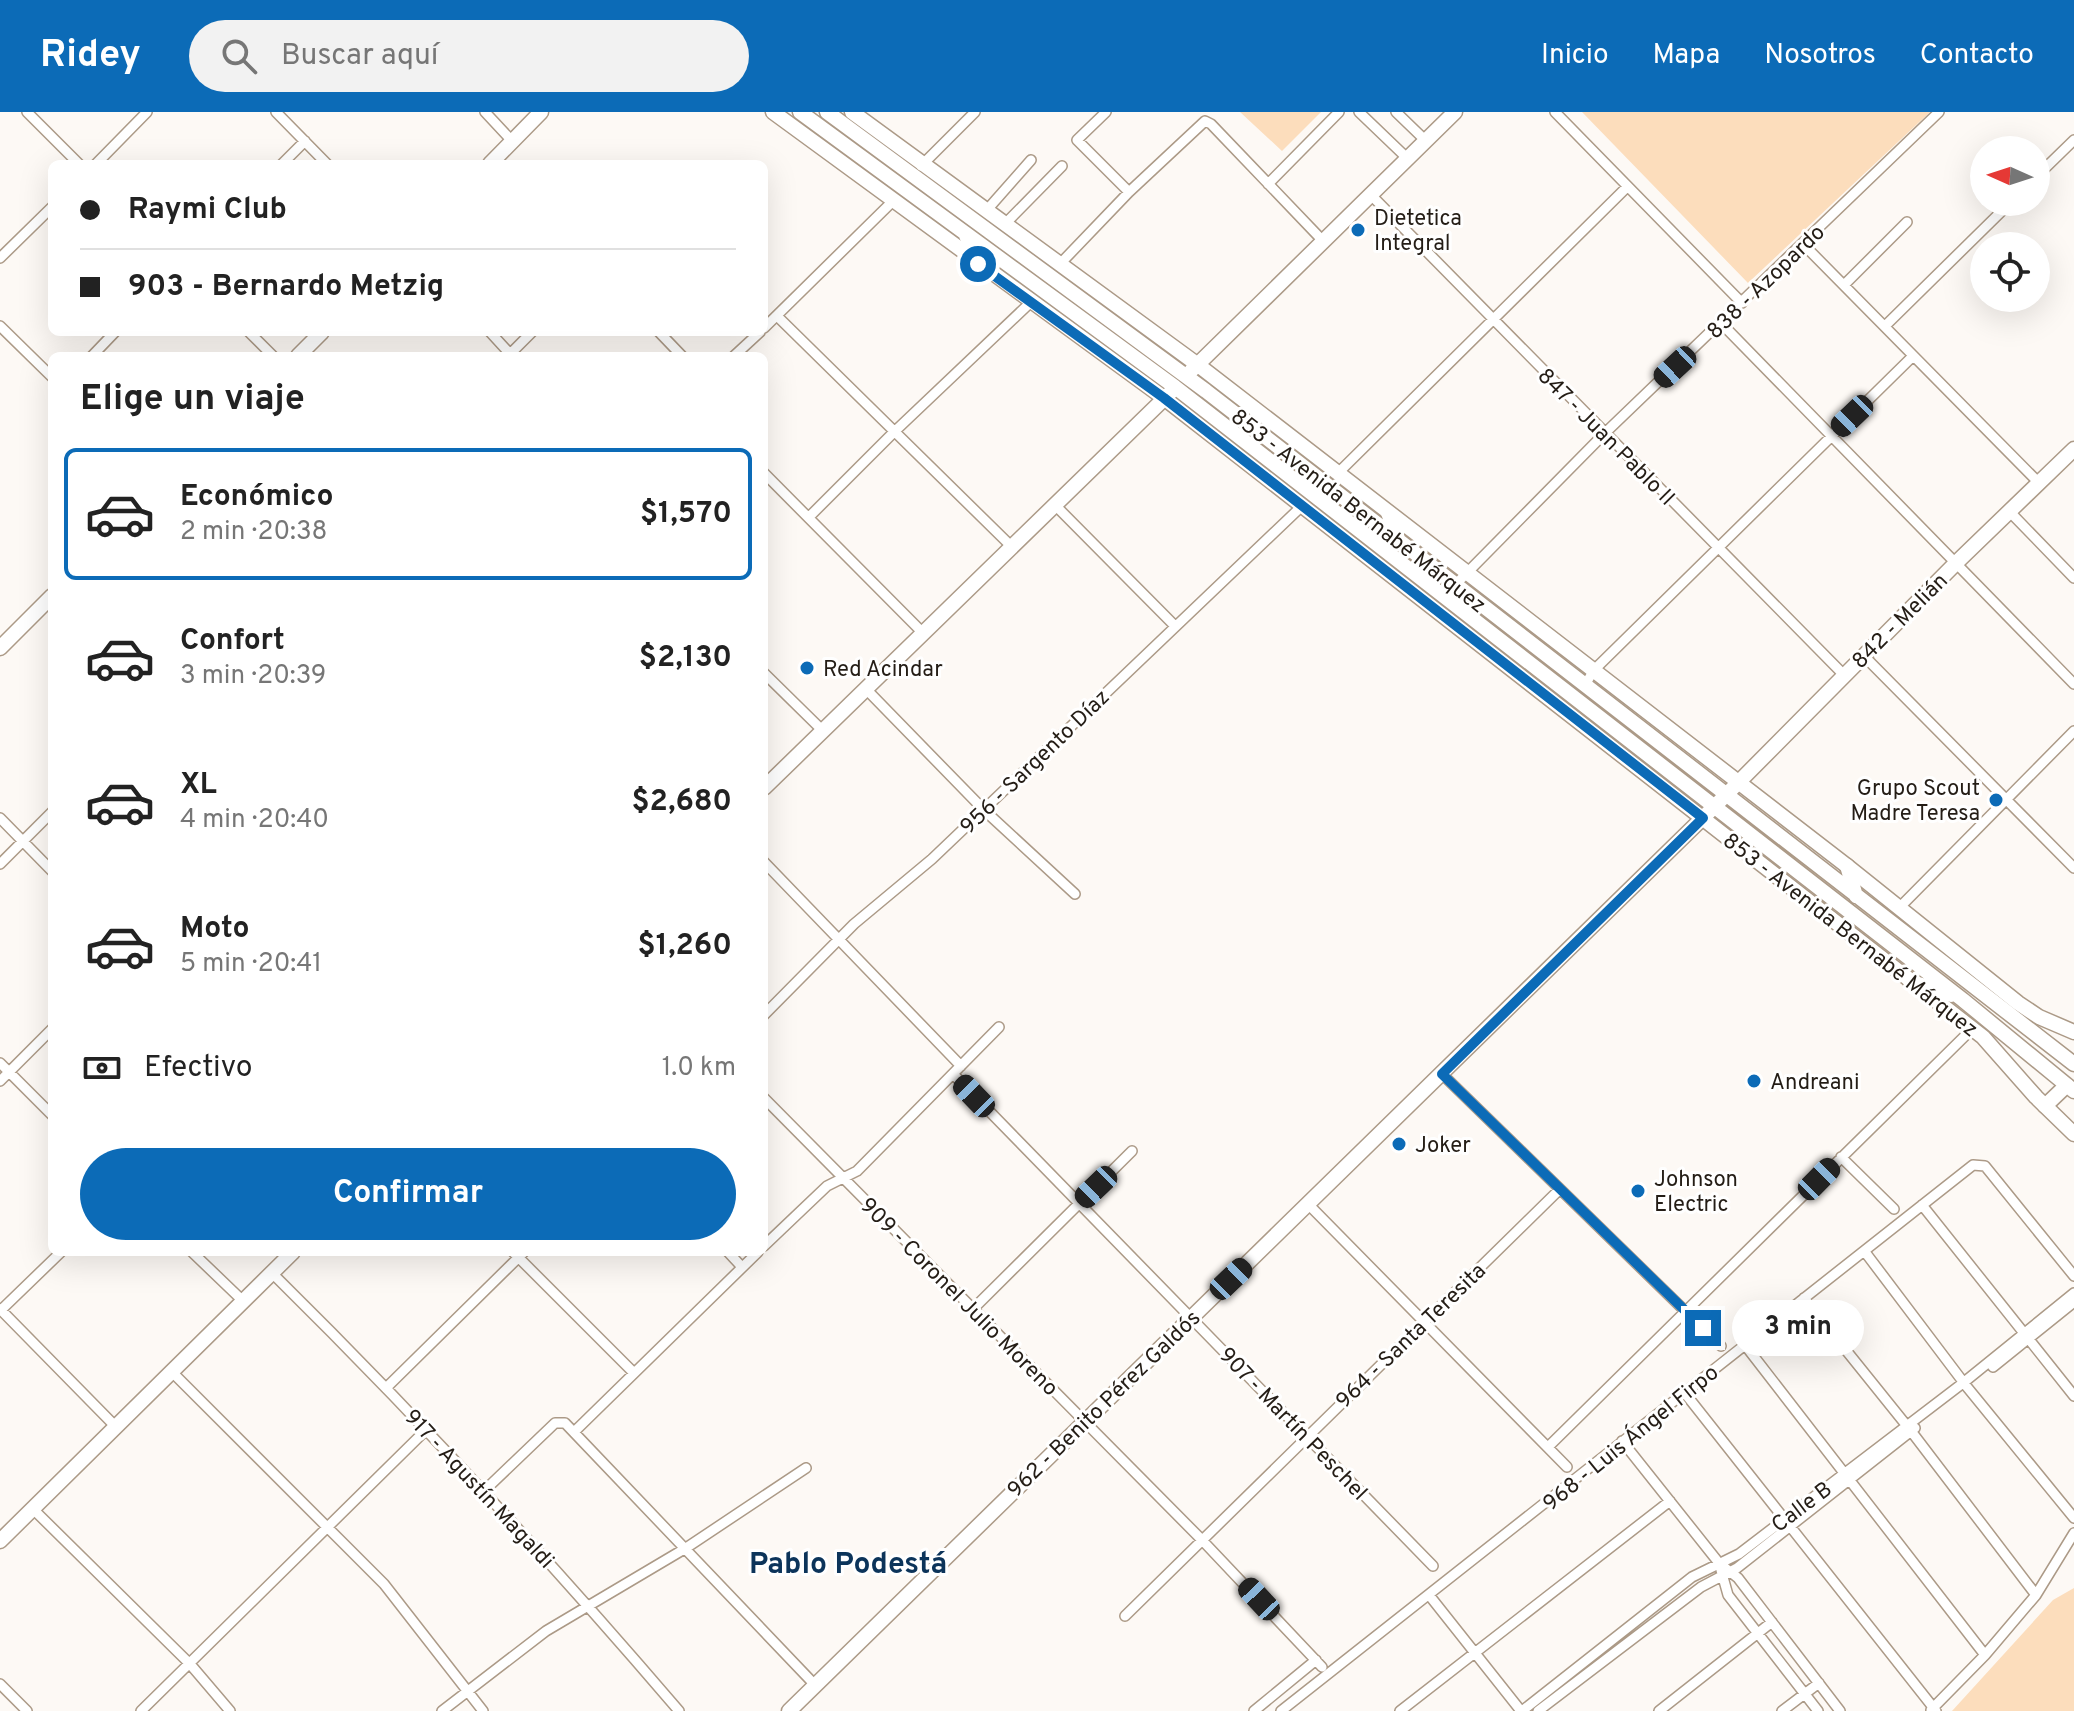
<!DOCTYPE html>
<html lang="es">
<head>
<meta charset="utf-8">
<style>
	:root { --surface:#fff; --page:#f2f2f2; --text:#222; --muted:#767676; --line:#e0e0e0; --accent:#0c6bb7 }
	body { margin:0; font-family:Overpass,sans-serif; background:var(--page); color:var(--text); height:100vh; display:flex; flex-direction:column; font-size:30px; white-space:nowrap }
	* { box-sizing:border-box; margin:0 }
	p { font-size:26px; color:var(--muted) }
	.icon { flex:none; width:44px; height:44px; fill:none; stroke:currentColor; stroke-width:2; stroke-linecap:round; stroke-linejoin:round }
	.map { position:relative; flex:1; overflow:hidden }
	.details { position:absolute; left:48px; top:240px; width:720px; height:904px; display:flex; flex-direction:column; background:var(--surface); border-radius:12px; box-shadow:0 8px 32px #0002 }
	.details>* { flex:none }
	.banner { position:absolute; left:48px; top:48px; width:720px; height:176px; border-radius:12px; box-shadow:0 8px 32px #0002; display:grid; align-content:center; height:176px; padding:0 32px; background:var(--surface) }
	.needle { width:52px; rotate:273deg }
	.buttons { position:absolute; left:1970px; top:24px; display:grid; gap:16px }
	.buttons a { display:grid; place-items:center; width:80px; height:80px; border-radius:50%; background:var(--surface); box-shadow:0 8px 32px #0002; font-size:40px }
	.end { position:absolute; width:36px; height:36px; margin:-18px; border:10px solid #0c6bb7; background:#fff; box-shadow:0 0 0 4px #fff }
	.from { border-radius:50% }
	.bubble { position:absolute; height:56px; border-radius:28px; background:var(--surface); box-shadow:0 8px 32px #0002; font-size:26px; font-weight:700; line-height:56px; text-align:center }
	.car { position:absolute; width:24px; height:48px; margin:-24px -12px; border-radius:10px; box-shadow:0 0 6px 2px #0007; background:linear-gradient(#222 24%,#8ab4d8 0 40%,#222 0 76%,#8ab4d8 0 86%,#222 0) }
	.banner b { display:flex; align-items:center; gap:28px; height:76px; font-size:30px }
	.banner b+b { border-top:2px solid var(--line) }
	.banner i { width:20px; height:20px; background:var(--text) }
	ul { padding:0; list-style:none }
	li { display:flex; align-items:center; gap:24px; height:132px; margin:0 16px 12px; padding:0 16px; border:4px solid transparent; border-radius:12px }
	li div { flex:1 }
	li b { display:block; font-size:30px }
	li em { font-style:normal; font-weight:700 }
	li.active { border-color:var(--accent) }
	li>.icon { width:72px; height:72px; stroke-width:1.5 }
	h2 { padding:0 32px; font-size:36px; line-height:96px }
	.pay { display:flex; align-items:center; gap:20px; height:88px; padding:0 32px; font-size:30px }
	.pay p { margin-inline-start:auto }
	.action { display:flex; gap:16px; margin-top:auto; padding:16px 32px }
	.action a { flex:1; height:92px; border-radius:48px; background:var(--accent); color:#fff; font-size:32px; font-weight:700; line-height:92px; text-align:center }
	header { display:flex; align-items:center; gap:48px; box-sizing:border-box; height:112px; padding:0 40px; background:var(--accent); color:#fff }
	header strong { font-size:38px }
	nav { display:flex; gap:44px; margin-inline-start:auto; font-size:28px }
	.search { width:560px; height:72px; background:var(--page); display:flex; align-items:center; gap:20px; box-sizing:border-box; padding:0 28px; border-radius:44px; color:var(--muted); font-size:30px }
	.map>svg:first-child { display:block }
	.green { fill:#fcddbc }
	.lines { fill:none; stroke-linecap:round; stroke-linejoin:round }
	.street-casing { stroke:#ac9a87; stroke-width:12 }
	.secondary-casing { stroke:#ac9a87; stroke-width:17 }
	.primary-casing { stroke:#ac9a87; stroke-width:17 }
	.street { stroke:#fff; stroke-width:9 }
	.secondary { stroke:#fff; stroke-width:14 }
	.primary { stroke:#fff; stroke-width:14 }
	.route { stroke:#0c6bb7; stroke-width:10 }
	.poi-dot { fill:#0c6bb7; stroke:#fff; stroke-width:3 }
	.labels { text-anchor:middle; stroke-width:6; stroke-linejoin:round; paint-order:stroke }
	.poi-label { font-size:22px; fill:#241d16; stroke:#fff; text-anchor:start }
	.street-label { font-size:22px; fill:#241d16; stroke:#fff }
	.district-label { font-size:30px; font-weight:bold; fill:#0c345a; stroke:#fff }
</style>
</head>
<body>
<header>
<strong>Ridey</strong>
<div class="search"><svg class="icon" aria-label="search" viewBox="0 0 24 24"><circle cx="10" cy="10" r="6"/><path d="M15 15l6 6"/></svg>Buscar aquí</div>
<nav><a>Inicio</a><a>Mapa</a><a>Nosotros</a><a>Contacto</a></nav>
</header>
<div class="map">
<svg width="2074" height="1599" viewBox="0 0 2074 1599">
	<rect width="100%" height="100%" fill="#fdf9f5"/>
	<!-- green -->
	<path class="green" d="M1240,0H1321L1282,39Z
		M1582,0H1930L1748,171Z
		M2074,1476V1599H1952L2053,1488Z"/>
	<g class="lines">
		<!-- street casing -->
		<g class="street-casing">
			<path id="street" d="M27,0L79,52
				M276,0L327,52
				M485,0L512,29
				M1106,0L1077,28L1129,80
				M1359,0L1408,47
				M1396,0L1426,29
				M1555,0L1742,191
				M96,52L147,0
				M282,52L305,29
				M921,54L975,0
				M2036,65L2074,28
				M1268,72L1339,0
				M1371,83L1844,563
				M986,99L1031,48
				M1005,112L1062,54
				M1803,132L2039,371
				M0,146L52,95
				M1059,153L1129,80L1205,9L1211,12L1324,130
				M1844,173L1907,110
				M777,204L1011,434
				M1721,211L2074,572
				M0,214L52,265
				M1885,214L2011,90
				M764,216L893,89
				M249,220L273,244
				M490,220L512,244
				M659,220L682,244
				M92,244L115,220
				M508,244L532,220
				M734,244L760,220
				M764,361L922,520
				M1337,362L1627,75
				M1054,392L1175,514
				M2010,400L2074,466
				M809,405L893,321L1031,190
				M1455,473L1605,321L1939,0
				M1864,544L2074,756
				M764,561L822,618
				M1585,573L1594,558L1913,244
				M865,576L984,698L1075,782
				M0,706L52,759
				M764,750L961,954
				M0,752L52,700
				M1899,796L2074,619
				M764,903L854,812L932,747L1303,393
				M0,951L52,1003
				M953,962L1433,1454
				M1442,962L1721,1234
				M0,969L52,917
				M764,986L1201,1427L1322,1555
				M1841,1045L1894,1097
				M1309,1093L1567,1355
				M1922,1093L2074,1284
				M764,1134L827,1074L857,1059L999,915
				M192,1140L243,1189
				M513,1140L634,1261
				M728,1140L742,1155
				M1865,1140L1967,1275L2074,1406
				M272,1161C414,1301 549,1447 679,1599
				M1804,1186L1911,1319L2036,1483
				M974,1196L1132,1039
				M0,1197L116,1315
				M0,1199L61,1140
				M1745,1233L1985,1543
				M1993,1255L2074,1190
				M172,1260L384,1472L483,1599
				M387,1275L524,1140
				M1684,1280L1936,1599
				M574,1320L758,1140
				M1622,1329L1719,1451L1738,1466L1840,1599
				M1548,1335L1972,917
				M485,1378L555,1311H565L815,1573
				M33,1397L190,1552L230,1599
				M1721,1458L1728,1483L1818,1599
				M1429,1483L1521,1599
				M1125,1504L1560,1077
				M0,1572L27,1599
				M1931,1598L1985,1543L2036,1483L2074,1421
				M141,1599L427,1317
				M442,1599L546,1519L686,1436L806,1356
				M1254,1599L1316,1548
				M1281,1599L1973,1053L1985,1054L2074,1164
				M1400,1599L1670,1389
				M1522,1599L1692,1465L1739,1442L1963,1271L2074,1181
				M1538,1599L1701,1475L1737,1456L1915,1316
				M1659,1599L1772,1510
				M1782,1599L1819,1571"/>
		</g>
		<!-- secondary casing -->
		<g class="secondary-casing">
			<path id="secondary" d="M773,0L1164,286L1983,925L2036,985L2074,1022
				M852,0L1198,253L1847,754L2018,891L2039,905L2074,920
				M490,52L541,0
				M298,244L322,220
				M1191,259L1455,0
				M0,536L52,484
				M764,676L1171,280
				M0,1429L293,1140
				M789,1599L1715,694L1957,450L2074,337"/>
		</g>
		<!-- primary casing -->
		<g class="primary-casing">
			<path id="primary" d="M800,0L1175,275L1963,888L2074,979
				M827,0L1206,279L2074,952
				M965,121L978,152
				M1388,401L1399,429
				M1847,754L1856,784
				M1910,869L1951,883
				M2045,994L2067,973"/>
		</g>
		<!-- street -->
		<use href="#street" class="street"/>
		<!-- secondary -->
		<use href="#secondary" class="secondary"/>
		<!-- primary -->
		<use href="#primary" class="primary"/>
	</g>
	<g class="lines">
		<!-- route -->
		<path class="route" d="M978,152L1164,286L1703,706L1442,962L1703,1216"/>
	</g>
	<!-- markers -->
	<g class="poi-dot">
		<circle cx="1358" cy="118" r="8"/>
		<circle cx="807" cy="556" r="8"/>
		<circle cx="1996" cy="688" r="8"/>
		<circle cx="1754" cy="969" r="8"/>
		<circle cx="1399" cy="1032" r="8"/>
		<circle cx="1638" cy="1079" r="8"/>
	</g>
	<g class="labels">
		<!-- poi labels -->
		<g class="poi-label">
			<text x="1374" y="113">Dietetica<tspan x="1374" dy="25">Integral</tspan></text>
			<text x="823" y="564">Red Acindar</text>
			<text x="1980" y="683" text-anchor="end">Grupo Scout<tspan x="1980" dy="25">Madre Teresa</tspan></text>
			<text x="1770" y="977">Andreani</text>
			<text x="1415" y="1040">Joker</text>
			<text x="1654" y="1074">Johnson<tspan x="1654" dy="25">Electric</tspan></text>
		</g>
		<!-- street labels -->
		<g class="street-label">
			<text transform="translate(1765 169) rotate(-44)" y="8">838 - Azopardo</text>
			<text transform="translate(1607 324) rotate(45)" y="8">847 - Juan Pablo II</text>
			<text transform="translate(1359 398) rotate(38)" y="8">853 - Avenida Bernabé Márquez</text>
			<text transform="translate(1899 508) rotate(-45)" y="8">842 - Melián</text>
			<text transform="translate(1034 649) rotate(-44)" y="8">956 - Sargento Díaz</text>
			<text transform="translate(1851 822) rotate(38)" y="8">853 - Avenida Bernabé Márquez</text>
			<text transform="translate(960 1184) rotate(45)" y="8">909 - Coronel Julio Moreno</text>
			<text transform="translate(1410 1223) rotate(-44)" y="8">964 - Santa Teresita</text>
			<text transform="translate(1103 1291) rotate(-44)" y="8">962 - Benito Pérez Galdós</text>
			<text transform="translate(1294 1311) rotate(46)" y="8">907 - Martín Peschel</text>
			<text transform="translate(1630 1325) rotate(-39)" y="8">968 - Luis Ángel Firpo</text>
			<text transform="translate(480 1376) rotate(47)" y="8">917 - Agustín Magaldi</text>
			<text transform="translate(1801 1394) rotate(-37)" y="8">Calle B</text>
		</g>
		<!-- district labels -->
		<g class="district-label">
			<text x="848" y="1461">Pablo Podestá</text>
		</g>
	</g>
</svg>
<div class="buttons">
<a><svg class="needle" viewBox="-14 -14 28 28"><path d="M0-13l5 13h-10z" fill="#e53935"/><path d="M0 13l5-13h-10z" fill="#767676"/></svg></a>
<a><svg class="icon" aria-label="locate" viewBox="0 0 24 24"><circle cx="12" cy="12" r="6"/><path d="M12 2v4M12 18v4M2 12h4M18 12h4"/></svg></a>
</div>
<i class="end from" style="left:978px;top:152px"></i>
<i class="end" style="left:1703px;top:1216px"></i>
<div class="bubble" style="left:1732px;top:1188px;width:132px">3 min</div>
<i class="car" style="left:1675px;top:255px;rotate:227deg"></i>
<i class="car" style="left:1852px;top:304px;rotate:226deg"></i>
<i class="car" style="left:974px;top:984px;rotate:316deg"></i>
<i class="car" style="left:1819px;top:1067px;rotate:45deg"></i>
<i class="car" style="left:1096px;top:1075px;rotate:226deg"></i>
<i class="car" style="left:1231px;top:1167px;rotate:46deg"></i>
<i class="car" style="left:1259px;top:1487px;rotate:317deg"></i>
<div class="banner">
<b><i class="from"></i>Raymi Club</b>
<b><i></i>903 - Bernardo Metzig</b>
</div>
<section class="details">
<h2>Elige un viaje</h2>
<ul>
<li class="active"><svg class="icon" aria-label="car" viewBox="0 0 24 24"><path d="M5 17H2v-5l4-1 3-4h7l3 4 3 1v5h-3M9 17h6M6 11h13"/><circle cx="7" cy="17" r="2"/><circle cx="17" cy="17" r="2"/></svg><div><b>Económico</b><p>2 min · 20:38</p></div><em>$1,570</em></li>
<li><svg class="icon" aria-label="car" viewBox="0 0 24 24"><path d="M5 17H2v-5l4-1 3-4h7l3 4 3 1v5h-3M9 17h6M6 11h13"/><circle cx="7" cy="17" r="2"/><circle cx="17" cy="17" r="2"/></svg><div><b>Confort</b><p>3 min · 20:39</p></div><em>$2,130</em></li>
<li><svg class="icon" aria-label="car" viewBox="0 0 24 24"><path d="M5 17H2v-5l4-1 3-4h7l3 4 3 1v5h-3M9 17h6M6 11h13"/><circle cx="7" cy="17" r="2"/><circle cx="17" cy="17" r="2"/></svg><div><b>XL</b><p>4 min · 20:40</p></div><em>$2,680</em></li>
<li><svg class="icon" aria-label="car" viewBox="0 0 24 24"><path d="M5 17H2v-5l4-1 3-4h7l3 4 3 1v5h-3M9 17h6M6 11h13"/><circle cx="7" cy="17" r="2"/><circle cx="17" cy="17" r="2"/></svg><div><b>Moto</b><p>5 min · 20:41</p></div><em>$1,260</em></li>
</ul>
<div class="pay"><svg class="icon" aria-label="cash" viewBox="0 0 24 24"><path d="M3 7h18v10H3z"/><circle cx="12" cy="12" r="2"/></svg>Efectivo<p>1.0 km</p></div>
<div class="action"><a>Confirmar</a></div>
</section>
</div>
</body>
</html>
